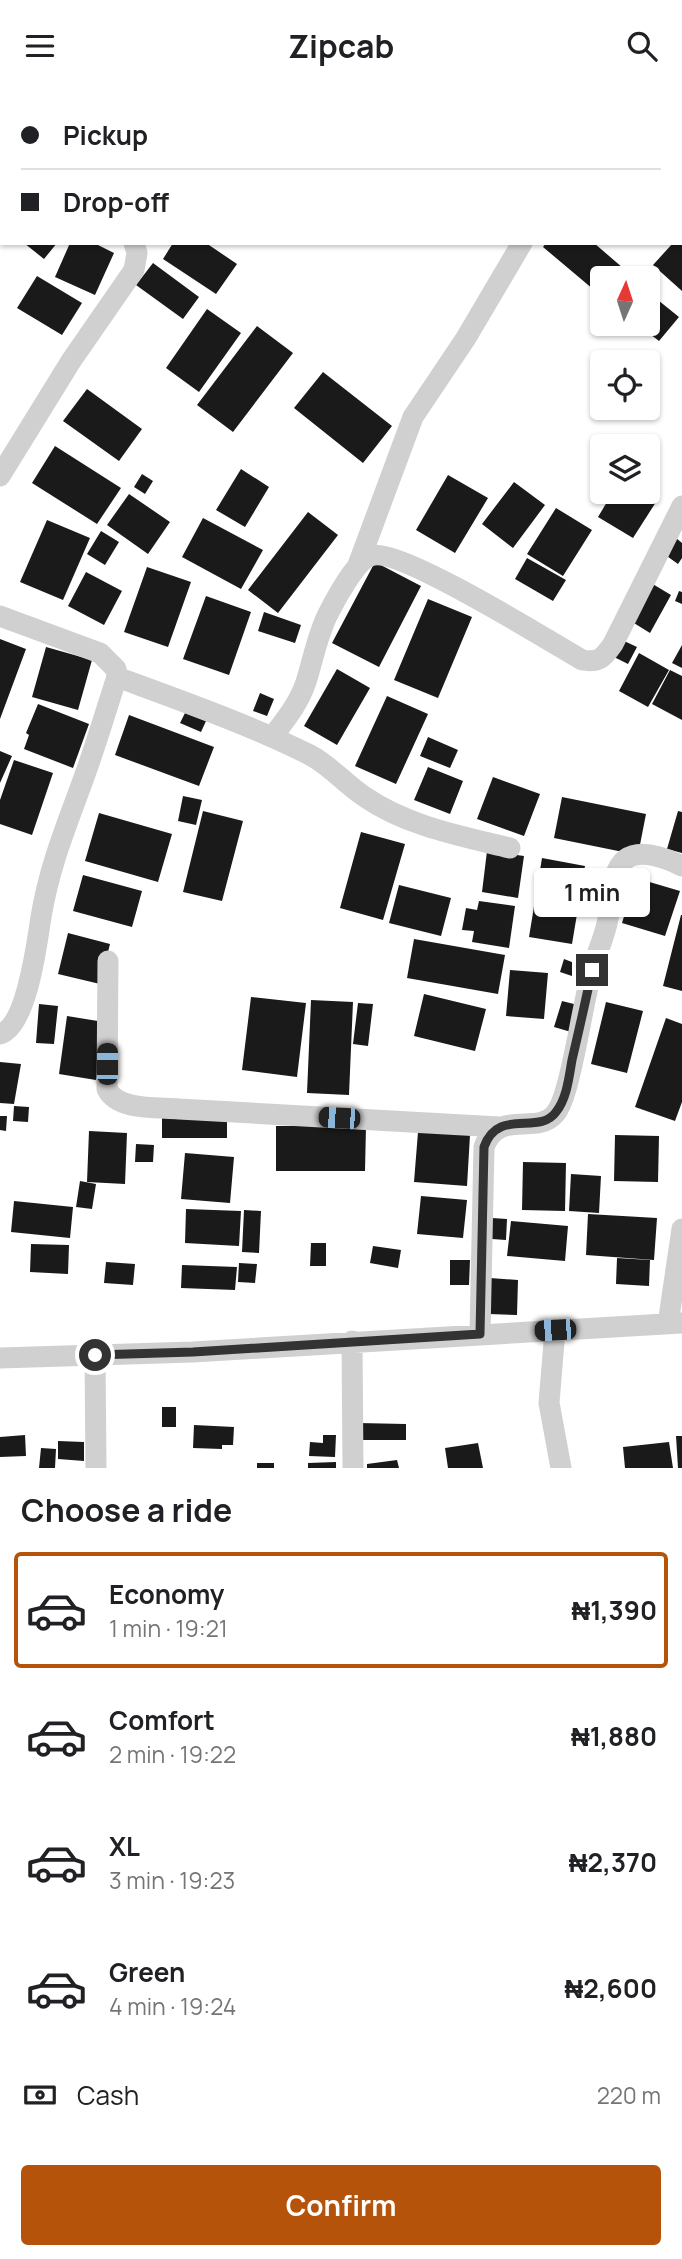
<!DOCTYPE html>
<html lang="en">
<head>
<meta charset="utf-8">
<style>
	:root { --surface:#fff; --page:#f6f6f6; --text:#202124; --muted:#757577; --line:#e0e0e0; --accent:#b45309 }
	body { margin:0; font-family:Manrope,sans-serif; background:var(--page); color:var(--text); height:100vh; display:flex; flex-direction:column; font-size:26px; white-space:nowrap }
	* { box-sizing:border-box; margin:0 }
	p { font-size:23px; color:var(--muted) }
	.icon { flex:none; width:38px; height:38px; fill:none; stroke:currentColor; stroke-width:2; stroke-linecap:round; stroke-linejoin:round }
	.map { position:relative; height:1377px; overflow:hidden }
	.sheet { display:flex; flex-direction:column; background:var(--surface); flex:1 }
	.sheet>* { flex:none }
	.guide { position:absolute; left:0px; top:0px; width:682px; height:154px; box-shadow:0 2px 5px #0004; display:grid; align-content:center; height:154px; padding:0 21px; background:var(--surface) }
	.needle { width:46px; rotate:3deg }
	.buttons { position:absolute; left:590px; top:175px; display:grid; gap:14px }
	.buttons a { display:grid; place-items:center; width:70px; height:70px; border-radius:7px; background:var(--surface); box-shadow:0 2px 5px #0004; font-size:35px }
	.end { position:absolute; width:32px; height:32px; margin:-16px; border:9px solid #333; background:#fff; box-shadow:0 0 0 4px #fff }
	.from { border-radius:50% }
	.bubble { position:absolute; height:49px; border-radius:7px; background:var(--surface); box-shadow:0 2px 5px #0004; font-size:23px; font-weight:700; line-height:49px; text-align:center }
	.car { position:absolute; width:21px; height:42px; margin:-21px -10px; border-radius:9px; box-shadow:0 0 5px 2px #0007; background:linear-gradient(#222 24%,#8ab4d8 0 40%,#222 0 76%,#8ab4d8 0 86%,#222 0) }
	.guide b { display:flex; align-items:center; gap:24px; height:66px; font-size:26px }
	.guide b+b { border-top:2px solid var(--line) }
	.guide i { width:18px; height:18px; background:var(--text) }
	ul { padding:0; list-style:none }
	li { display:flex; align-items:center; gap:21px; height:116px; margin:0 14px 10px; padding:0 7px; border:4px solid transparent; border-radius:7px }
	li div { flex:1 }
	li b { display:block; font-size:26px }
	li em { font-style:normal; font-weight:700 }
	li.current { border-color:var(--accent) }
	li>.icon { width:63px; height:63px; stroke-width:1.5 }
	h2 { padding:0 21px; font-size:32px; line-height:84px }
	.pay { display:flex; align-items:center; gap:18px; height:77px; padding:0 21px; font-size:26px }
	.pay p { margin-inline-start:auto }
	.button { display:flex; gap:14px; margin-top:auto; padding:14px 21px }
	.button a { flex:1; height:80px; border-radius:7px; background:var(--accent); color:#fff; font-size:28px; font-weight:700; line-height:80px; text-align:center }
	header { display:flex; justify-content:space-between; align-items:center; height:91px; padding:0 21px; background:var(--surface); font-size:32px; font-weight:700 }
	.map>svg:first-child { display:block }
	.building { fill:#1a1a1a }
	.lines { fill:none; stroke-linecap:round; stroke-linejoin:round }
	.street { stroke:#d0d0d0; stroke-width:21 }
	.route { stroke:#333; stroke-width:9 }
</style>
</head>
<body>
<header><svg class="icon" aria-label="menu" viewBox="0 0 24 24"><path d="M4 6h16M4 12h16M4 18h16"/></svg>Zipcab<svg class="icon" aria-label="search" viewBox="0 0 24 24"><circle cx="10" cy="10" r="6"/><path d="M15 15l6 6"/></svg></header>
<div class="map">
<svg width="682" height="1377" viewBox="0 0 682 1377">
	<rect width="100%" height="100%" fill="#fff"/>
	<!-- building -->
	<path class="building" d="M24,152H57L44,168Z
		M70,152H94L114,162L95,204L55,186Z
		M173,152H206L237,173L216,203L163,168Z
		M546,152H594L623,177L614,187H602L600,204L543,156Z
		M673,152L682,153V200L653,174Z
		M153,172L199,206L183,228L136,194Z
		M37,185L82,212L62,244L17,217Z
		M648,201L679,226L659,250L637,233H648Z
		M207,218L241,242L199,301L166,277Z
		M257,235L293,262L233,341L197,314Z
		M323,281L392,335L363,372L294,317Z
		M87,298L142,338L119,370L63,330Z
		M55,355L121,397L97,433L32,392Z
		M241,378L269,396L245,436L216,419Z
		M142,383L153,390L145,403L134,396Z
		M448,384L488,407L455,462L416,439Z
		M514,391L545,414L513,457L482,433Z
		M613,401H640L656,411L633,447L598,426Z
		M129,403L170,431L148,463L107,434Z
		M556,417L592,439L563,485L527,463Z
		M308,421L338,444L278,522L248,499Z
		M203,427L263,459L241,498L182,466Z
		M47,429L90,447L63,509L20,491Z
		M101,440L119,451L105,474L87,463Z
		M676,447L682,452V467L678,473L664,463Z
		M527,467L566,489L553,510L515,488Z
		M375,471L421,495L379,576L332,552Z
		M147,476L191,491L168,556L124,541Z
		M86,481L122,500L104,534L68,515Z
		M651,492L671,504L650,542L629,529Z
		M679,500L682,501V513L675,510Z
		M206,505L251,521L229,584L183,568Z
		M428,508L472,526L438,607L394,589Z
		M264,521L301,534L295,552L258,540Z
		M0,548L26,558L0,628Z
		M622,549L637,556L628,573L614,566Z
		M682,554V577L672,572Z
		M46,556L92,569L78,619L32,606Z
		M639,562L669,579L648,616L619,600Z
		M337,578L370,597L337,654L304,635Z
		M670,579L682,585V629L652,613Z
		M260,602L274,608L267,625L253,620Z
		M387,605L428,623L396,693L355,675Z
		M38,613L89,633L73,677L24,658L29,644L26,642Z
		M185,622L206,630L201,641L180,632Z
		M129,624L214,656L199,695L115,664Z
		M428,646L458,659L450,677L420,665Z
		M0,660L12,665L0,692Z
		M14,669L53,682L32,744L0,733V709Z
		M428,676L463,690L450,723L414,709Z
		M493,686L540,703L524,745L477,728Z
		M183,705L202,709L196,734L178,730Z
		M562,706L646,723L638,764L554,747Z
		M203,720L243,730L222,810L183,801Z
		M678,720L682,721V762L667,758Z
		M99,722L172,743L158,791L85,770Z
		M361,741L405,753L383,829L340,817Z
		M487,760L524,765L518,807L482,801Z
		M542,767L585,775L572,853L529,846Z
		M83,784L142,800L132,836L73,820Z
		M636,787L680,800L665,845L622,832Z
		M399,794L451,807L441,845L389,832Z
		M479,810L515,815L509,857L472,851L474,840L462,839L466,817L477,819Z
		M681,824H682V900L663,895Z
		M68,842L110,853L100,893L58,883Z
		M414,848L505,864L498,903L407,887Z
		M564,868L585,876L581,888L560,881Z
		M510,879L548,882L544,928L506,925Z
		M424,903L486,918L475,960L414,945Z
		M251,906L306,912L297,986L242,979Z
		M311,909L353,911L349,1004L307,1002Z
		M562,910L578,914L571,941L554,936Z
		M606,911L643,920L627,982L591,973Z
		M358,912L373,913L368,955L353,953Z
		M39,913L58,915L54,953L36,952Z
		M67,925L104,931L96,989L59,983Z
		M666,927L682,933V1011L675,1030L635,1016Z
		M0,971L21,973L14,1013L0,1012Z
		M14,1015L29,1016L28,1031L13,1030Z
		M0,1025H7L6,1040L0,1039Z
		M162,1026H227V1047H162Z
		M276,1035H366L365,1080H276Z
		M89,1040L127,1042L125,1093L87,1091Z
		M418,1041L470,1044L467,1095L414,1091Z
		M615,1044L659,1045L658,1091L614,1090Z
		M136,1053L154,1054L153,1071H135Z
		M185,1062L234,1066L230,1112L181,1108Z
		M523,1071L566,1072L565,1120L522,1119Z
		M571,1083L601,1085L599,1122L569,1120Z
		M80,1090L96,1093L92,1118L76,1116Z
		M421,1105L467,1109L463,1147L417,1143Z
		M14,1110L73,1116L70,1147L11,1141Z
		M186,1118L241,1120L239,1155L185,1152Z
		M244,1119L261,1120L259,1162L242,1161Z
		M588,1123L657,1127L654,1169L586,1164Z
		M492,1127L507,1128L506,1149L492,1148Z
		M511,1130L568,1135L565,1170L507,1165Z
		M311,1152H326V1175H310Z
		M31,1153L69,1154L68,1183L30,1181Z
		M373,1155L401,1159L398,1177L370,1172Z
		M617,1167L650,1169L649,1195L616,1193Z
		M450,1169H470L469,1194H450Z
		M106,1171L135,1173L133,1194L104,1192Z
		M239,1172L257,1173L255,1192L238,1191Z
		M182,1174L237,1176L235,1199L181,1197Z
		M490,1187L518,1189L517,1224L489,1223Z
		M162,1316H176V1336H162Z
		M358,1332L406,1333V1349H358Z
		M194,1334L234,1336L233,1354H222V1358L193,1357Z
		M25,1344L26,1365L0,1366V1346Z
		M323,1344H336L335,1366L309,1365L310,1351L323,1352Z
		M676,1345H682V1377H678Z
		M58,1350L84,1351V1370L58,1368Z
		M669,1351L673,1377H625L623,1356Z
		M478,1352L483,1377H448L445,1357Z
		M41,1357L56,1358L55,1377H39Z
		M397,1369L399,1377H367V1373Z
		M336,1371V1377H308V1372Z
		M257,1372H274V1377H257Z"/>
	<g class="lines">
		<!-- street -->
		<path class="street" d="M382,0L384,2
			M96,2L97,0
			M623,2L625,0
			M0,28L2,29
			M0,385L71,270L134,179L137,162L134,152
			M358,474L413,326L466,247L522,152
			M0,525L100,562L116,578L117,586C107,616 98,647 87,678C69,729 50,771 41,826C37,852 27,935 0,943
			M117,586C182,610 248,633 310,664C331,675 345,693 365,706C407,735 461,745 510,757
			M273,645C286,628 299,612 306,591C313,569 317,546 327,525C334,511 355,471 370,465C396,454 551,551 582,569C600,572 604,566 613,553L682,415
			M108,870L107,998C118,1020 158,1016 179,1018L499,1036
			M668,1233L682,1138
			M555,1239L549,1312L561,1377
			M480,1243L484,1056C499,1017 536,1045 555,1023C560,1017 564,1005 566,998C577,959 582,918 592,879C597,861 605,845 608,828C612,810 610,780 626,768C641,757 668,768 682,775
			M352,1250L353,1377
			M95,1264L96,1377
			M0,1267L193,1261L682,1232"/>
	</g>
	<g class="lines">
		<!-- route -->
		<path class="route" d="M95,1264L193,1261L480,1243L484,1056C498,1016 539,1045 556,1021C567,1007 569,986 572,969C579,939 586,909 592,879"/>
	</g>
</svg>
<div class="buttons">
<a><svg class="needle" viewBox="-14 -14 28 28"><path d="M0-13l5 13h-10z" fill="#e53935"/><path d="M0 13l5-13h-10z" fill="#757577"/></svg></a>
<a><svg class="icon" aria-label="locate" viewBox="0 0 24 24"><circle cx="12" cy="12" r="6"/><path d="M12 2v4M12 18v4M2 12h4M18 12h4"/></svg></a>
<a><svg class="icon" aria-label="layers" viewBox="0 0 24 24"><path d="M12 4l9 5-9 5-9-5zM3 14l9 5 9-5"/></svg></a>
</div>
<i class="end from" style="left:95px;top:1264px"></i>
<i class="end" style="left:592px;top:879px"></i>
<div class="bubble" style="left:534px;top:777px;width:116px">1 min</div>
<i class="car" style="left:107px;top:973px;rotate:0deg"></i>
<i class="car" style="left:339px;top:1027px;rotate:273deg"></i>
<i class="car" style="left:555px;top:1239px;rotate:267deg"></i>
<div class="guide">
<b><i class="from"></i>Pickup</b>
<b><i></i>Drop-off</b>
</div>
</div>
<section class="sheet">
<h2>Choose a ride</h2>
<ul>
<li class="current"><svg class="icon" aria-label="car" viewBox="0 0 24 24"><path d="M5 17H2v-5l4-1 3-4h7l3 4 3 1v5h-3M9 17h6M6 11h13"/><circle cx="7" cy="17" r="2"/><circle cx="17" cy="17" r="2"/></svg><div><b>Economy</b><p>1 min · 19:21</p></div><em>₦1,390</em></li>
<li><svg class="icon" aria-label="car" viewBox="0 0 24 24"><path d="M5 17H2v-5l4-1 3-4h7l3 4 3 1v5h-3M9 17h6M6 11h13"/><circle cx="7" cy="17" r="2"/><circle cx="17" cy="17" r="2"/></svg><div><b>Comfort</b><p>2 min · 19:22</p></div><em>₦1,880</em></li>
<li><svg class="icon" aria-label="car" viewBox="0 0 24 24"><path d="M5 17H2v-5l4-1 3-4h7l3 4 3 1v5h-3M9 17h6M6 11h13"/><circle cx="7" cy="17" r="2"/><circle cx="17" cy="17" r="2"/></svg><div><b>XL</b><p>3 min · 19:23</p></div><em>₦2,370</em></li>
<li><svg class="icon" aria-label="car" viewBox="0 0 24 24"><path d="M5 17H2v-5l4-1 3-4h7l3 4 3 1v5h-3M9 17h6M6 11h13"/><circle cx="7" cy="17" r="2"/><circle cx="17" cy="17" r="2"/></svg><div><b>Green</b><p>4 min · 19:24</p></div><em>₦2,600</em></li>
</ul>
<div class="pay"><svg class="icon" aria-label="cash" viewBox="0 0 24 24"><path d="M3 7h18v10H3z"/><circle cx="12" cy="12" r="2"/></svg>Cash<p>220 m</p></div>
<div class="button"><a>Confirm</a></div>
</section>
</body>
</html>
